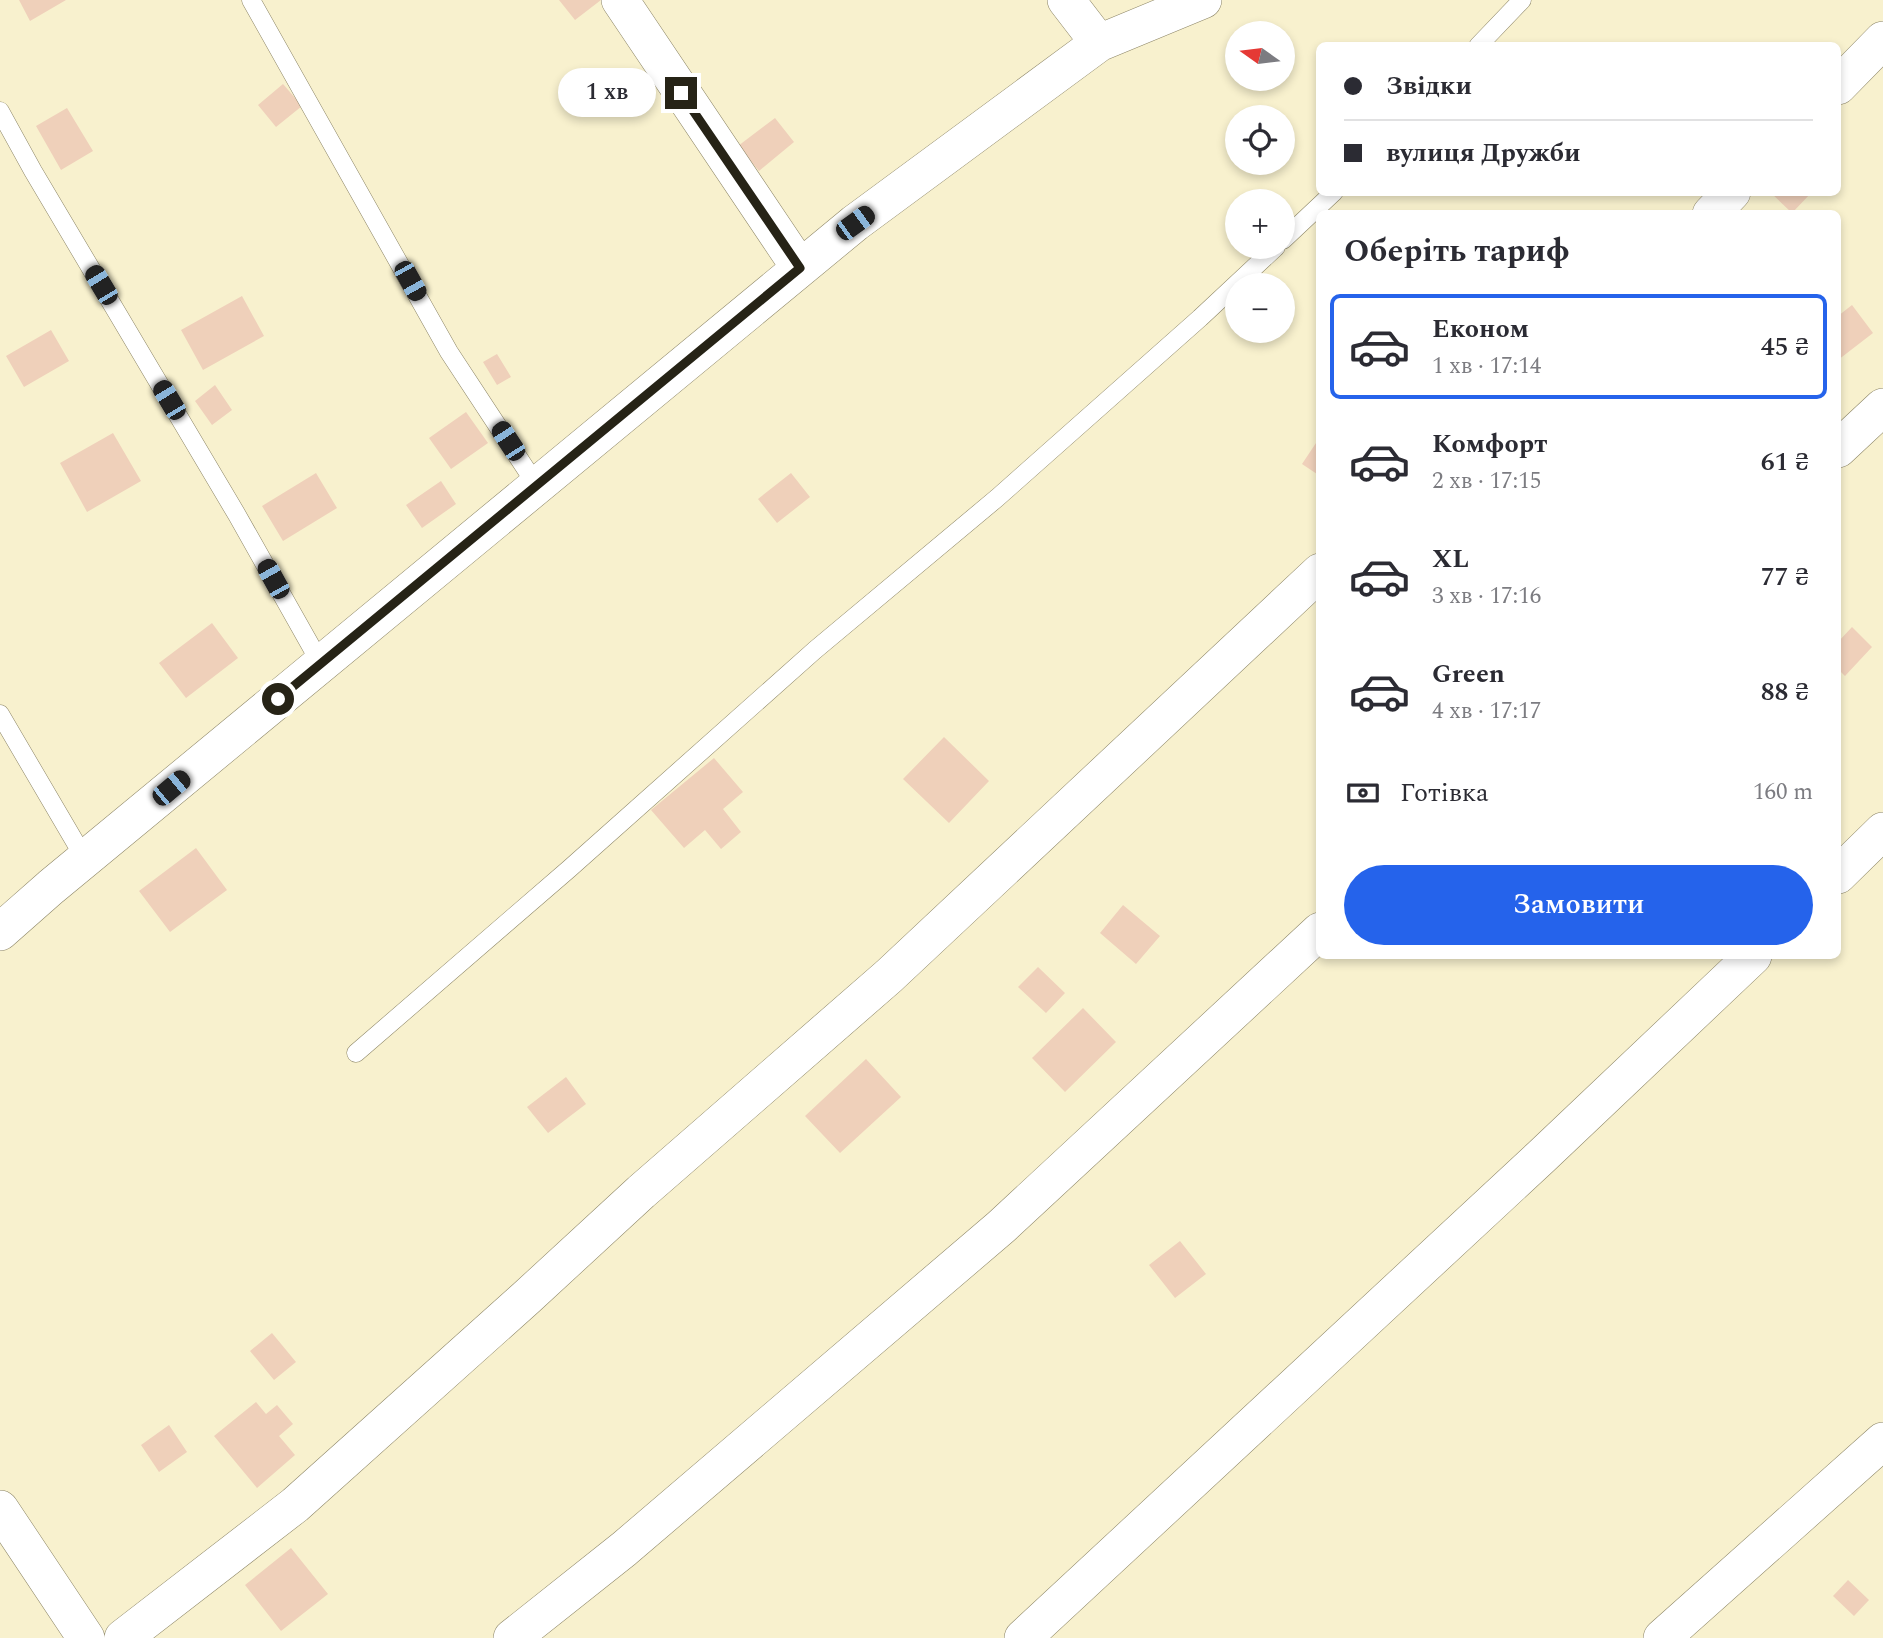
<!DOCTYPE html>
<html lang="uk">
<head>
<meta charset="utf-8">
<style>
	:root { --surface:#fff; --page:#f2f2f3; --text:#2b2b33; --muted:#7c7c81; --line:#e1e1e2; --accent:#2563eb }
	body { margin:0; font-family:Spectral,serif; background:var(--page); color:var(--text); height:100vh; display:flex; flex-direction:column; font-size:26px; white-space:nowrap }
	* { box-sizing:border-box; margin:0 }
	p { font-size:23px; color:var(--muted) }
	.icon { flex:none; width:38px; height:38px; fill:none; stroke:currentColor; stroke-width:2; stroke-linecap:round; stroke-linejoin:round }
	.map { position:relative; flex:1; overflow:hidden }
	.details { position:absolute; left:1316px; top:210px; width:525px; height:749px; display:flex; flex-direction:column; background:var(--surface); border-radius:10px; box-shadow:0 4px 10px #0003 }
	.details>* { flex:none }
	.top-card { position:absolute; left:1316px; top:42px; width:525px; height:154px; border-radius:10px; box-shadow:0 4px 10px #0003; display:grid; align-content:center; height:154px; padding:0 28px; background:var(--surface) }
	.needle { width:46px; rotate:284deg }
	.fabs { position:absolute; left:1225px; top:21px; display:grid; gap:14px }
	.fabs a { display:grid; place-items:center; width:70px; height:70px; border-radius:50%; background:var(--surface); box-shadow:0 4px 10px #0003; font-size:35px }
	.end { position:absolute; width:32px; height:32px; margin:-16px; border:9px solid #262316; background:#fff; box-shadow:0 0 0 4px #fff }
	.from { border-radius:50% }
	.bubble { position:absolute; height:49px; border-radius:24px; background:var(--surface); box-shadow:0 4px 10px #0003; font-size:23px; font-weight:600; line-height:49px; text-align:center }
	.car { position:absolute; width:21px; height:42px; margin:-21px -10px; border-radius:9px; box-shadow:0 0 5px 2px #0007; background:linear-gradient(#222 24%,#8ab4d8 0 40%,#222 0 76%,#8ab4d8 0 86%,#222 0) }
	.top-card b { display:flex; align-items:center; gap:24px; height:66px; font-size:26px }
	.top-card b+b { border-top:2px solid var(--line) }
	.top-card i { width:18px; height:18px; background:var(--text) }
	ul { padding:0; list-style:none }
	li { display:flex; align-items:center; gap:21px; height:105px; margin:0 14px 10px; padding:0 14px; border:4px solid transparent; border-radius:10px }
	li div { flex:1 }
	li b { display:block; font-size:26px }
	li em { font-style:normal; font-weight:600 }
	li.selected { border-color:var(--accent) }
	li>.icon { width:63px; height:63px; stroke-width:1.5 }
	h2 { padding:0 28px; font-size:32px; line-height:84px }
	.pay { display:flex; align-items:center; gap:18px; height:77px; padding:0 28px; font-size:26px }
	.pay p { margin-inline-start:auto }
	.primary-button { display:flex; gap:14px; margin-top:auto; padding:14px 28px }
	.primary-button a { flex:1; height:80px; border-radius:42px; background:var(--accent); color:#fff; font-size:28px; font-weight:600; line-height:80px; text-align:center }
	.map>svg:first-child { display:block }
	.building { fill:#efd0ba }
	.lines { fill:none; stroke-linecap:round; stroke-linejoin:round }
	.lane-casing { stroke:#8c8566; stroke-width:19 }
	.street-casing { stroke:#8c8566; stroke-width:38 }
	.lane { stroke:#fff; stroke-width:18 }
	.street { stroke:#fff; stroke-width:37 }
	.route { stroke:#262316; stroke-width:9 }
</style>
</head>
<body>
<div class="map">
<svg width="1883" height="1638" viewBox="0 0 1883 1638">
	<rect width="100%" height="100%" fill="#f8f1ce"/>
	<!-- building -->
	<path class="building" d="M19,0H66L30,21Z
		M559,0H601L575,20Z
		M283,84L302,106L276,127L258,105Z
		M67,108L93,151L61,170L36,126Z
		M775,118L794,142L759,171L738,146Z
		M1770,192H1812L1792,213Z
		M242,296L264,336L203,370L181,330Z
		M1852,305L1873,333L1838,360V316Z
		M51,330L69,361L24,387L6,356Z
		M497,354L511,377L497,385L483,362Z
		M215,385L232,410L212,425L195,401Z
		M466,412L488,443L451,469L429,438Z
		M113,433L141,481L87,512L60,463Z
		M1320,437V476L1302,464Z
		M316,473L337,508L283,541L262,506Z
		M791,473L810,497L777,523L758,499Z
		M441,481L456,504L422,528L406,505Z
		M212,623L238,658L186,698L159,663Z
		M1852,627L1872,647L1845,676L1838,669V642Z
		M944,737L989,781L949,823L903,779Z
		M714,758L743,792L723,809L741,832L721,849L705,830L684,848L651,810Z
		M196,848L227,890L170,932L139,891Z
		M1123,905L1160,936L1136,964L1100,933Z
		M1038,967L1065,993L1046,1013L1018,987Z
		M1083,1008L1116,1042L1065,1092L1032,1058Z
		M866,1059L901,1097L840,1153L805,1116Z
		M566,1077L586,1104L548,1133L527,1107Z
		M1180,1241L1206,1274L1175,1298L1149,1265Z
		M272,1333L296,1362L274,1380L250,1351Z
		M256,1402L266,1414L277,1405L293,1424L279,1436L295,1455L257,1488L214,1436Z
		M169,1425L187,1452L159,1472L141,1445Z
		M291,1548L328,1594L281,1631L245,1585Z
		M1848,1580L1869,1600L1854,1616L1833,1596Z"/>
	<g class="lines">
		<!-- lane casing -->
		<g class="lane-casing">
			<path id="lane" d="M251,0L449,352L537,486
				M1478,46L1522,0
				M0,111L33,171L237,515L321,664
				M1283,240L1334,192
				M0,714L85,859
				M356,1053L569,869L815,650L997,498L1200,318L1276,247"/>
		</g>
		<!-- street casing -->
		<g class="street-casing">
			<path id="street" d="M620,0L800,268
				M1066,0L1099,43
				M1838,86L1883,40
				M1711,214L1732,192
				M1838,449L1883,407
				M1838,875L1883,831
				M0,932L51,887L855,223L1099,43L1203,0
				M0,1509L86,1638
				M123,1638L295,1505L526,1298L641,1192L889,976L1320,572
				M512,1638L624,1549L1001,1227L1320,931
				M1023,1638L1541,1157L1753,956
				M1662,1638L1883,1441"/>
		</g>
		<!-- lane -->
		<use href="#lane" class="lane"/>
		<!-- street -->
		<use href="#street" class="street"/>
	</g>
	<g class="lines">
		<!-- route -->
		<path class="route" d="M278,699L800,268L681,93"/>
	</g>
</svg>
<div class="fabs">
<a><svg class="needle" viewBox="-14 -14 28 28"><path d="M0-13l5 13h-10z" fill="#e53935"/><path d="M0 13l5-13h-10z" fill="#7c7c81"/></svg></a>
<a><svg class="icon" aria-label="locate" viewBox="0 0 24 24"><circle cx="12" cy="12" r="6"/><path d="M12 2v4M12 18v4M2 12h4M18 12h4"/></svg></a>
<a>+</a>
<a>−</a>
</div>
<i class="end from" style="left:278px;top:699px"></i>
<i class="end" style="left:681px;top:93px"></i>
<div class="bubble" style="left:558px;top:68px;width:98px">1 хв</div>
<i class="car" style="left:855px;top:223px;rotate:54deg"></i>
<i class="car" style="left:410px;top:281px;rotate:151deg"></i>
<i class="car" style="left:101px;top:285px;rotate:329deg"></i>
<i class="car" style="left:169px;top:400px;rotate:329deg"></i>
<i class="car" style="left:508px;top:441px;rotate:327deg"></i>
<i class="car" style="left:273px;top:579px;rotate:331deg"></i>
<i class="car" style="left:171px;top:788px;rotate:50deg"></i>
<div class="top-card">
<b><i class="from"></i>Звідки</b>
<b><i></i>вулиця Дружби</b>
</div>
<section class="details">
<h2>Оберіть тариф</h2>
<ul>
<li class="selected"><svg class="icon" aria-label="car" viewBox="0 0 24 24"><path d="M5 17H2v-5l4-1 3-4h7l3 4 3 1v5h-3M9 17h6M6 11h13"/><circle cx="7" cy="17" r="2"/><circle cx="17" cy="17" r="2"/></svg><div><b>Економ</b><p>1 хв · 17:14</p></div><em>45 ₴</em></li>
<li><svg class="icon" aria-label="car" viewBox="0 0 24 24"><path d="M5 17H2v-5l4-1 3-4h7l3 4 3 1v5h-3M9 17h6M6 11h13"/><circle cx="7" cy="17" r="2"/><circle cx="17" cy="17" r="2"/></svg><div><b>Комфорт</b><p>2 хв · 17:15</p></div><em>61 ₴</em></li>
<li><svg class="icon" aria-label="car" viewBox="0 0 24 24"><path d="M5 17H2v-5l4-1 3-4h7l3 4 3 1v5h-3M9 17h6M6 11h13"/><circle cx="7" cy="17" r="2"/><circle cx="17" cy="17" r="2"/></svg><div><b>XL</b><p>3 хв · 17:16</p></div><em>77 ₴</em></li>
<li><svg class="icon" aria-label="car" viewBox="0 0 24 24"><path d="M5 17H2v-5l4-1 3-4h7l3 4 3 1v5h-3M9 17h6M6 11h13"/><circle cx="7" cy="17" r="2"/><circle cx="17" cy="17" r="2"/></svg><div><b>Green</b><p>4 хв · 17:17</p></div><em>88 ₴</em></li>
</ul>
<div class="pay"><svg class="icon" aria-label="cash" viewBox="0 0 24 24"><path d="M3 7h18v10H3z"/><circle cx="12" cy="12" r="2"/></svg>Готівка<p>160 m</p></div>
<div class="primary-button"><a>Замовити</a></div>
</section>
</div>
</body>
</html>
